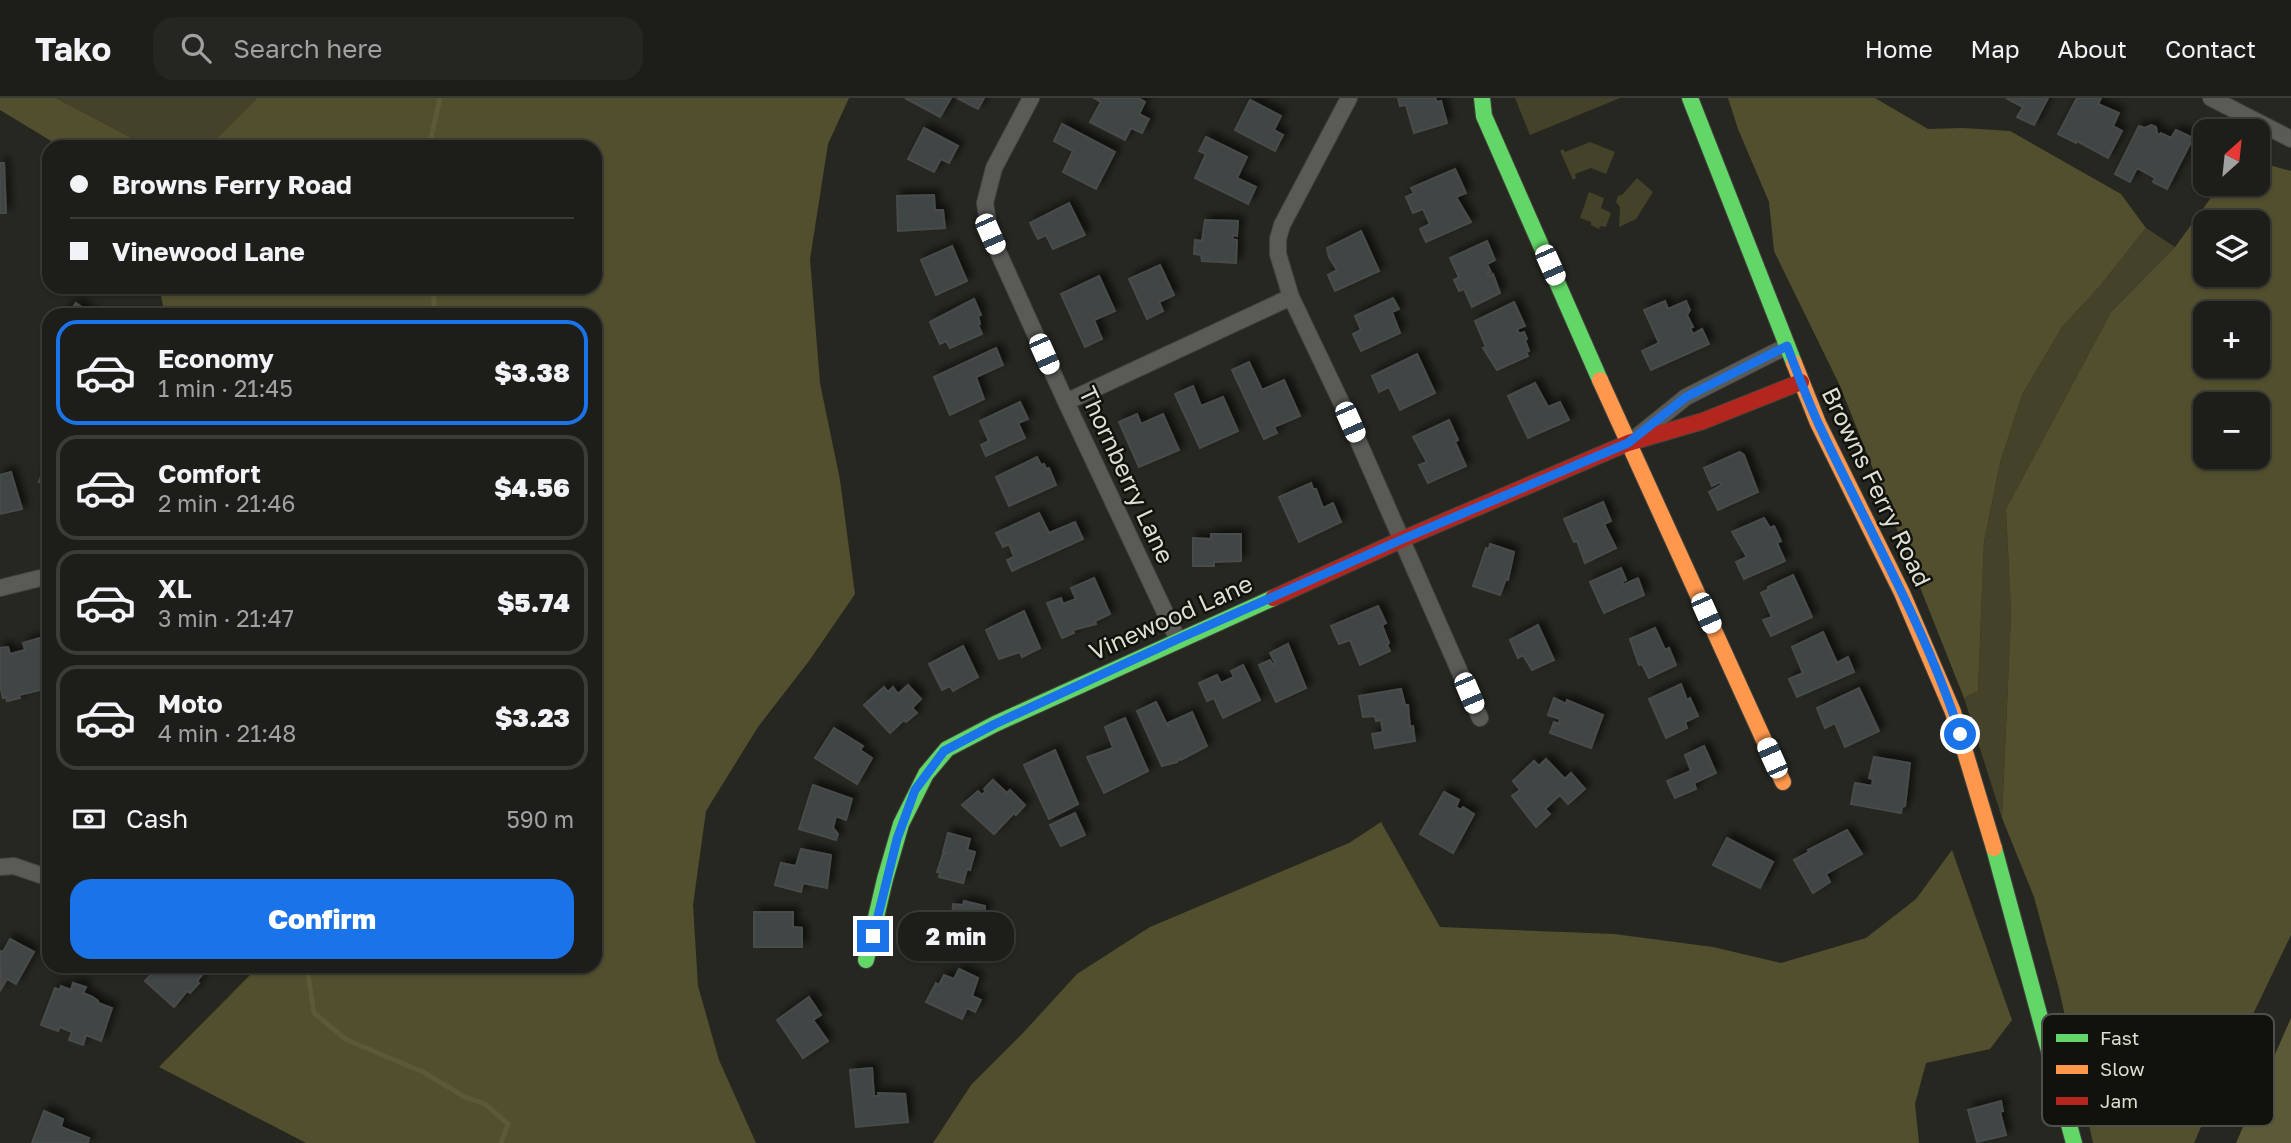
<!DOCTYPE html>
<html lang="en">
<head>
<meta charset="utf-8">
<style>
	:root { --surface:#1d1d19; --page:#252622; --text:#f1f3f6; --muted:#a0a2a2; --line:#3b3b38; --accent:#1a73e8 }
	body { margin:0; font-family:"Golos Text",sans-serif; background:var(--page); color:var(--text); height:100vh; display:flex; flex-direction:column; font-size:26px; white-space:nowrap }
	* { box-sizing:border-box; margin:0 }
	p { font-size:23px; color:var(--muted) }
	.icon { flex:none; width:38px; height:38px; fill:none; stroke:currentColor; stroke-width:2; stroke-linecap:round; stroke-linejoin:round }
	.map { position:relative; flex:1; overflow:hidden }
	.side { position:absolute; left:42px; top:210px; width:560px; height:665px; display:flex; flex-direction:column; background:var(--surface); border-radius:21px; box-shadow:0 2px 5px #0004,0 0 0 2px var(--line) }
	.side>* { flex:none }
	.guide { position:absolute; left:42px; top:42px; width:560px; height:154px; border-radius:21px; box-shadow:0 2px 5px #0004,0 0 0 2px var(--line); display:grid; align-content:center; height:154px; padding:0 28px; background:var(--surface) }
	.needle { width:46px; rotate:27deg }
	.fabs { position:absolute; left:2193px; top:21px; display:grid; gap:14px }
	.fabs a { display:grid; place-items:center; width:77px; height:77px; border-radius:14px; background:var(--surface); box-shadow:0 2px 5px #0004,0 0 0 2px var(--line); font-size:35px }
	.end { position:absolute; width:32px; height:32px; margin:-16px; border:9px solid #1a73e8; background:#fff; box-shadow:0 0 0 4px #fff }
	.from { border-radius:50% }
	.bubble { position:absolute; height:49px; border-radius:21px; background:var(--surface); box-shadow:0 2px 5px #0004,0 0 0 2px var(--line); font-size:23px; font-weight:800; line-height:49px; text-align:center }
	.car { position:absolute; width:21px; height:42px; margin:-21px -10px; border-radius:9px; box-shadow:0 0 5px 2px #0007; background:linear-gradient(#fff 24%,#345 0 40%,#fff 0 76%,#345 0 86%,#fff 0) }
	.guide b { display:flex; align-items:center; gap:24px; height:66px; font-size:26px }
	.guide b+b { border-top:2px solid var(--line) }
	.guide i { width:18px; height:18px; background:var(--text) }
	ul { padding:12px 0 0; list-style:none }
	li { display:flex; align-items:center; gap:21px; height:105px; margin:0 14px 10px; padding:0 14px; border:4px solid var(--line); border-radius:21px }
	li div { flex:1 }
	li b { display:block; font-size:26px }
	li em { font-style:normal; font-weight:800 }
	li.active { border-color:var(--accent) }
	li>.icon { width:63px; height:63px; stroke-width:1.5 }
	.pay { display:flex; align-items:center; gap:18px; height:77px; padding:0 28px; font-size:26px }
	.pay p { margin-inline-start:auto }
	.action { display:flex; gap:14px; margin-top:auto; padding:14px 28px }
	.action a { flex:1; height:80px; border-radius:21px; background:var(--accent); color:#fff; font-size:28px; font-weight:800; line-height:80px; text-align:center }
	header { display:flex; align-items:center; gap:42px; box-sizing:border-box; height:98px; padding:0 35px; background:var(--surface); border-bottom:2px solid var(--line) }
	header strong { font-size:33px }
	nav { display:flex; gap:38px; margin-inline-start:auto; font-size:24px }
	.search { width:490px; height:63px; background:var(--page); display:flex; align-items:center; gap:18px; box-sizing:border-box; padding:0 24px; border-radius:21px; color:var(--muted); font-size:26px }
	.map>svg:first-child { display:block }
	.green { fill:#444229 }
	.forest { fill:#514f2d; fill-rule:evenodd }
	.water { fill:#5b5936 }
	.lines { fill:none; stroke-linecap:round; stroke-linejoin:round }
	.stream { stroke:#5b5936; stroke-width:5 }
	.building { fill:#404445; stroke:#494b4b; stroke-width:2; filter:url(#shadow) }
	.street-casing { stroke:#43433f; stroke-width:18 }
	.fast-casing { stroke:#43433f; stroke-width:18 }
	.slow-casing { stroke:#43433f; stroke-width:18 }
	.jam-casing { stroke:#43433f; stroke-width:18 }
	.street { stroke:#5a5a57; stroke-width:16 }
	.fast { stroke:#63d668; stroke-width:16 }
	.slow { stroke:#ff974d; stroke-width:16 }
	.jam { stroke:#b3261e; stroke-width:16 }
	.route { stroke:#1a73e8; stroke-width:9 }
	.labels { text-anchor:middle; stroke-width:5; stroke-linejoin:round; paint-order:stroke }
	.street-label { font-size:24px; fill:#deded6; stroke:#12120d }
	.key { fill:#12120d; stroke:#4f4f49; stroke-width:2 }
	.key-label { font-size:19px; fill:#deded6 }
</style>
</head>
<body>
<header>
<strong>Tako</strong>
<div class="search"><svg class="icon" aria-label="search" viewBox="0 0 24 24"><circle cx="10" cy="10" r="6"/><path d="M15 15l6 6"/></svg>Search here</div>
<nav><a>Home</a><a>Map</a><a>About</a><a>Contact</a></nav>
</header>
<div class="map">
<svg width="2291" height="1045" viewBox="0 0 2291 1045">
	<defs>
		<filter id="shadow"><feDropShadow dx="5" dy="-5" stdDeviation="3.5" flood-color="#0009"/></filter>
	</defs>
	<rect width="100%" height="100%" fill="#272721"/>
	<!-- green -->
	<path class="green" d="M56,0H257L208,49H149Z
		M1515,0H1620L1530,37Z
		M1590,44L1615,54L1606,76L1591,70L1575,76L1576,80L1573,82L1560,53L1563,51L1565,54Z
		M1637,80L1653,94L1636,121L1619,129L1620,109L1616,104L1618,98L1623,96Z
		M1589,94L1604,100L1601,110L1611,115L1606,129L1600,128L1599,131L1591,127V124L1580,120Z
		M2146,130L2175,149L2111,214L2006,411L2011,517L2002,720L1964,600L1978,593L1984,444L2000,365L2022,297L2062,229L2099,189Z"/>
	<!-- forest -->
	<path class="forest" d="M0,0H56L149,49H61L0,12Z
		M257,0H849L828,46L810,161L820,285L840,382L855,496L809,563L758,629L706,713L693,807L698,888L719,962L756,1045H306L159,969L259,868H595V217H165L159,189H595V49H208Z
		M1728,0H1875L1928,31L1963,30L2010,33L2121,96L2146,130L2099,189L2062,229L2022,297L2000,365L1984,444L1978,593L1964,600L1840,288L1774,153L1769,104L1738,31Z
		M2262,65L2291,73V837L2220,985L2194,1045H2093L2059,891L2034,799L2002,720L2011,517L2006,411L2111,214L2175,149L2218,90L2226,86H2258V68ZM2258,124V177H2205V124ZM2258,215V268H2205V215ZM2258,306V359H2205V306Z
		M1381,724L1440,829L1614,836L1713,849L1781,865L1866,840L1916,801L1952,752L2012,922L1990,951L1926,965L1915,1006L1919,1045H933L971,987L1023,935L1077,876L1150,829L1349,745Z"/>
	<!-- water -->
	<path class="water" d="M2291,920V1045H2236Z"/>
	<g class="lines">
		<!-- stream -->
		<path class="stream" d="M429,49L440,0
			M433,189L435,217
			M310,868L308,875L314,915L347,942L423,974L465,999L485,1006L508,1026L501,1045"/>
	</g>
	<!-- building -->
	<path class="building" d="M905,0H951L940,19Z
		M957,0H984L978,11Z
		M1094,0H1138L1145,4L1139,16L1149,21L1142,35L1131,30L1125,42L1090,24L1101,4Z
		M1398,0H1435L1437,4L1441,3L1447,25L1414,35L1406,7L1400,8Z
		M2006,0H2048L2034,27L2017,19L2023,9Z
		M2077,0H2101L2098,6L2119,15L2113,28L2122,33L2108,60L2077,43L2076,45L2058,36Z
		M1250,2L1281,18L1274,32L1283,37L1275,53L1235,32Z
		M1062,26L1115,54L1096,91L1063,74L1073,53L1054,43Z
		M2151,27L2156,29L2157,35L2160,37L2161,35L2171,40L2176,32L2193,40L2167,91L2153,84L2155,80L2137,70L2130,84L2115,76L2139,28L2145,30Z
		M924,30L958,48L949,65L941,61L934,74L908,61Z
		M1206,39L1247,59L1237,80L1256,89L1248,106L1195,80L1206,56L1199,53Z
		M0,65H4L6,115H0Z
		M1455,71L1466,95L1456,99L1471,124L1426,144L1420,131L1430,126L1423,111L1413,115L1406,99L1414,95L1411,90Z
		M934,97L935,112H943L945,130L898,133L897,98Z
		M1069,105L1085,137L1053,151L1046,137L1038,141L1030,125Z
		M1205,122L1238,123L1237,138L1233,137L1232,141L1237,142L1236,165L1202,163L1201,157L1194,156L1195,142L1202,143Z
		M1361,133L1379,173L1335,193L1328,177L1337,172L1329,159L1327,150Z
		M1487,143L1495,162L1487,166L1491,174L1487,176L1488,178L1493,176L1500,195L1472,209L1464,191L1459,193L1454,182L1459,179L1450,160Z
		M952,148L967,183L936,197L921,162Z
		M1160,167L1174,197L1159,204L1163,213L1147,221L1129,181Z
		M1099,178L1115,213L1094,222L1102,241L1085,249L1061,196Z
		M1393,200L1399,211L1392,214L1400,235L1361,253L1353,236L1361,232L1355,218Z
		M974,201L981,217L978,218L980,226L978,227L982,236L950,250L946,243L940,246L930,224Z
		M1665,203L1668,211L1686,203L1690,212L1687,217L1693,229L1690,230L1693,236L1702,231L1709,246L1651,272L1642,253L1659,245L1644,212Z
		M1514,204L1525,228L1517,231L1519,236L1524,234L1527,241L1525,242L1529,253L1526,254L1528,258L1497,272L1483,250L1486,249L1475,223Z
		M76,205L93,217H62L67,210L71,212Z
		M996,250L1003,267L976,279L984,301L950,317L934,279Z
		M1417,256L1435,295L1400,312L1389,289L1379,294L1372,278Z
		M1249,264L1262,292L1284,282L1300,318L1274,329L1277,335L1264,341L1232,272Z
		M1535,285L1548,309L1560,304L1569,322L1528,340L1508,298Z
		M1193,288L1201,308L1223,299L1238,333L1200,350L1175,296Z
		M1020,304L1028,321L1018,325L1025,340L986,358L981,347L989,343L980,323Z
		M1137,316L1141,326L1163,316L1179,352L1139,369L1119,324Z
		M1449,322L1458,342L1455,344L1466,368L1428,385L1419,367L1427,364L1413,339Z
		M1740,354L1744,357L1758,394L1718,412L1709,394L1721,387L1720,384L1712,388L1704,370Z
		M1037,359L1041,367L1044,366L1046,371L1049,370L1056,387L1009,408L996,379Z
		M48,360H49V388L39,384Z
		M11,374L22,411L0,416V377Z
		M1311,385L1313,391H1316L1323,410L1333,405L1341,424L1299,444L1279,399Z
		M1603,404L1611,423L1604,426L1616,450L1585,465L1577,443L1574,444L1564,421Z
		M1039,415L1049,435L1075,424L1083,441L1012,473L1007,462L1014,459L1009,446L1003,449L996,435Z
		M1764,420L1770,430L1774,428L1781,443L1777,445L1785,463L1744,481L1736,464L1747,459L1732,434Z
		M1211,436H1241V463L1214,464V468H1193V440L1211,441Z
		M1490,446L1514,454L1508,482L1506,481L1500,497L1473,488L1486,450L1489,451Z
		M1621,470L1626,482L1622,484L1623,487L1638,480L1644,497L1604,515L1590,484Z
		M1793,477L1812,519L1771,538L1763,522L1772,519L1761,495L1769,491L1768,489Z
		M1094,480L1110,516L1095,523L1096,526L1073,532L1074,535L1062,540L1047,505L1061,500L1063,506L1076,501L1071,490Z
		M1378,508L1386,525L1382,527L1389,545L1387,547L1390,553L1360,567L1350,542L1339,546L1331,528Z
		M1024,513L1040,550L1022,559L1020,554L999,561L986,532Z
		M1538,527L1554,562L1532,572L1523,557L1518,560L1510,542Z
		M1655,530L1665,552L1669,550L1676,567L1649,580L1642,566L1639,567L1630,541Z
		M1823,534L1837,565L1848,559L1854,574L1797,599L1789,581L1803,575L1792,549Z
		M43,539L49,565V590L19,597L20,600L7,603L6,599L3,600L0,587V550L8,549L10,556L25,552L23,545Z
		M1288,546L1306,590L1276,604L1259,567L1270,562L1273,567L1275,565L1270,555Z
		M963,548L978,579L953,593L950,588L942,592L929,566Z
		M1243,567L1260,602L1223,620L1214,600L1207,603L1199,585L1217,577L1221,585L1234,579L1231,573Z
		M1681,586L1687,602L1690,600L1698,618L1685,624L1687,630L1666,640L1649,601Z
		M908,587L921,601L912,610L917,615L906,624L904,622L890,635L864,607L884,589L888,594L893,589L898,596Z
		M1859,590L1879,633L1845,649L1835,625L1825,630L1817,610Z
		M1401,591L1405,607H1408L1410,629L1413,628L1415,643L1375,650L1372,636L1383,634L1381,622L1376,623L1375,618L1363,619L1359,598Z
		M1554,600L1566,606L1567,602L1603,617L1591,650L1550,635L1554,624L1559,626L1560,621L1548,617Z
		M1156,604L1168,629L1170,628L1168,625L1192,614L1207,648L1181,662L1180,660L1177,664L1162,668L1137,613Z
		M1125,620L1148,673L1104,695L1087,659L1113,650L1105,629Z
		M834,630L863,648L860,652L872,660L857,686L815,660Z
		M1704,648L1716,675L1694,685L1696,691L1675,700L1667,683L1691,673L1685,657Z
		M1055,652L1078,706L1049,721L1024,667Z
		M1874,659L1910,665L1905,708L1902,709L1901,715L1851,706L1855,685L1872,688L1873,681L1869,680Z
		M1546,661L1565,681L1571,675L1585,691L1568,706L1560,697L1545,711L1550,716L1536,729L1512,698L1520,692L1513,683L1534,663L1539,668Z
		M993,682L1007,695L1010,692L1025,707L1016,717L1014,715L994,736L962,707L978,693L982,697L986,693L984,691Z
		M813,687L852,701L846,722L836,718L833,730L838,736L836,742L799,731Z
		M1444,694L1459,702L1456,709L1461,712L1463,709L1474,716L1453,755L1420,736Z
		M1075,715L1085,737L1061,748L1050,727Z
		M1847,732L1862,756L1826,776L1830,784L1813,795L1794,762L1809,754L1808,752Z
		M948,735L970,741L967,752L975,754L970,772L967,771L963,785L939,779L940,774H937L943,756L946,755L943,754Z
		M1727,740L1773,764L1760,790L1713,767Z
		M801,751L831,757L827,790L803,785L801,794L775,787L781,765L796,768Z
		M964,803L985,808L983,846L935,845V825L952,826L953,806L963,807Z
		M754,814H793V829L802,830V849H754Z
		M10,841L34,854L16,886L7,881L1,891L0,853L3,854Z
		M164,868H202L206,872L197,883L199,885L190,895L187,893L174,909L145,883L158,869L161,871Z
		M959,871L978,880L972,898L981,902L975,914L967,910L962,921L926,904L936,885L939,887L944,877L954,881Z
		M73,885L86,889L83,895L93,899L98,903V905L112,910L101,943L86,937L83,947L69,942L72,934L60,929L58,933L41,927L55,890L60,892L61,888L71,892Z
		M809,899L821,917L813,922L828,943L803,960L777,922Z
		M872,970L874,998H879L878,995L905,996L908,1024L856,1029L850,972Z
		M2001,1003L2003,1013L2000,1014L2006,1037L1977,1044L1968,1012Z
		M44,1013L63,1021L61,1029L89,1040L88,1045H32Z"/>
	<g class="lines">
		<!-- street casing -->
		<g class="street-casing">
			<path id="street" d="M1031,0L994,70L985,105L990,136L1066,304L1178,542
				M1349,0L1282,127L1278,141V156L1291,199L1342,306L1480,620
				M2211,0L2291,41
				M1066,304L1291,199
				M1634,341L1686,299L1787,248
				M0,490L40,480
				M0,769L14,768L49,780"/>
		</g>
		<!-- fast casing -->
		<g class="fast-casing">
			<path id="fast" d="M1482,0L1484,18L1600,282
				M1690,0L1794,265
				M1994,750L2074,1045
				M866,862L885,781L901,726L926,676L947,651L995,626L1273,500"/>
		</g>
		<!-- slow casing -->
		<g class="slow-casing">
			<path id="slow" d="M1794,265L1818,325L1902,495L1953,614L1994,750
				M1600,282L1783,684"/>
		</g>
		<!-- jam casing -->
		<g class="jam-casing">
			<path id="jam" d="M1273,500L1403,441L1628,345L1703,323L1801,284"/>
		</g>
		<!-- street -->
		<use href="#street" class="street"/>
		<!-- fast -->
		<use href="#fast" class="fast"/>
		<!-- slow -->
		<use href="#slow" class="slow"/>
		<!-- jam -->
		<use href="#jam" class="jam"/>
	</g>
	<g class="lines">
		<!-- route -->
		<path class="route" d="M873,838L897,741L915,692L944,653L995,626L1178,541L1403,441L1628,345L1686,299L1787,248C1797,274 1807,301 1819,327C1867,429 1925,528 1960,636"/>
	</g>
	<g class="labels">
		<!-- street labels -->
		<g class="street-label">
			<text transform="translate(1126 377) rotate(65)" y="8">Thornberry Lane</text>
			<text transform="translate(1876 389) rotate(64)" y="8">Browns Ferry Road</text>
			<text transform="translate(1171 520) rotate(-24)" y="8">Vinewood Lane</text>
		</g>
	</g>
	<!-- legend -->
	<rect x="2042" y="916" width="232" height="112" rx="10" class="key"/>
	<rect x="2056" y="936" width="32" height="8" fill="#63d668"/>
	<rect x="2056" y="967" width="32" height="9" fill="#ff974d"/>
	<rect x="2056" y="999" width="32" height="8" fill="#b3261e"/>
	<g class="key-label">
		<text x="2100" y="947">Fast</text>
		<text x="2100" y="978">Slow</text>
		<text x="2100" y="1010">Jam</text>
	</g>
</svg>
<div class="fabs">
<a><svg class="needle" viewBox="-14 -14 28 28"><path d="M0-13l5 13h-10z" fill="#e53935"/><path d="M0 13l5-13h-10z" fill="#a0a2a2"/></svg></a>
<a><svg class="icon" aria-label="layers" viewBox="0 0 24 24"><path d="M12 4l9 5-9 5-9-5zM3 14l9 5 9-5"/></svg></a>
<a>+</a>
<a>−</a>
</div>
<i class="end from" style="left:1960px;top:636px"></i>
<i class="end" style="left:873px;top:838px"></i>
<div class="bubble" style="left:898px;top:814px;width:116px">2 min</div>
<i class="car" style="left:990px;top:136px;rotate:156deg"></i>
<i class="car" style="left:1550px;top:167px;rotate:156deg"></i>
<i class="car" style="left:1044px;top:256px;rotate:156deg"></i>
<i class="car" style="left:1350px;top:324px;rotate:156deg"></i>
<i class="car" style="left:1706px;top:515px;rotate:156deg"></i>
<i class="car" style="left:1469px;top:595px;rotate:157deg"></i>
<i class="car" style="left:1772px;top:660px;rotate:336deg"></i>
<div class="guide">
<b><i class="from"></i>Browns Ferry Road</b>
<b><i></i>Vinewood Lane</b>
</div>
<section class="side">
<ul>
<li class="active"><svg class="icon" aria-label="car" viewBox="0 0 24 24"><path d="M5 17H2v-5l4-1 3-4h7l3 4 3 1v5h-3M9 17h6M6 11h13"/><circle cx="7" cy="17" r="2"/><circle cx="17" cy="17" r="2"/></svg><div><b>Economy</b><p>1 min · 21:45</p></div><em>$3.38</em></li>
<li><svg class="icon" aria-label="car" viewBox="0 0 24 24"><path d="M5 17H2v-5l4-1 3-4h7l3 4 3 1v5h-3M9 17h6M6 11h13"/><circle cx="7" cy="17" r="2"/><circle cx="17" cy="17" r="2"/></svg><div><b>Comfort</b><p>2 min · 21:46</p></div><em>$4.56</em></li>
<li><svg class="icon" aria-label="car" viewBox="0 0 24 24"><path d="M5 17H2v-5l4-1 3-4h7l3 4 3 1v5h-3M9 17h6M6 11h13"/><circle cx="7" cy="17" r="2"/><circle cx="17" cy="17" r="2"/></svg><div><b>XL</b><p>3 min · 21:47</p></div><em>$5.74</em></li>
<li><svg class="icon" aria-label="car" viewBox="0 0 24 24"><path d="M5 17H2v-5l4-1 3-4h7l3 4 3 1v5h-3M9 17h6M6 11h13"/><circle cx="7" cy="17" r="2"/><circle cx="17" cy="17" r="2"/></svg><div><b>Moto</b><p>4 min · 21:48</p></div><em>$3.23</em></li>
</ul>
<div class="pay"><svg class="icon" aria-label="cash" viewBox="0 0 24 24"><path d="M3 7h18v10H3z"/><circle cx="12" cy="12" r="2"/></svg>Cash<p>590 m</p></div>
<div class="action"><a>Confirm</a></div>
</section>
</div>
</body>
</html>
